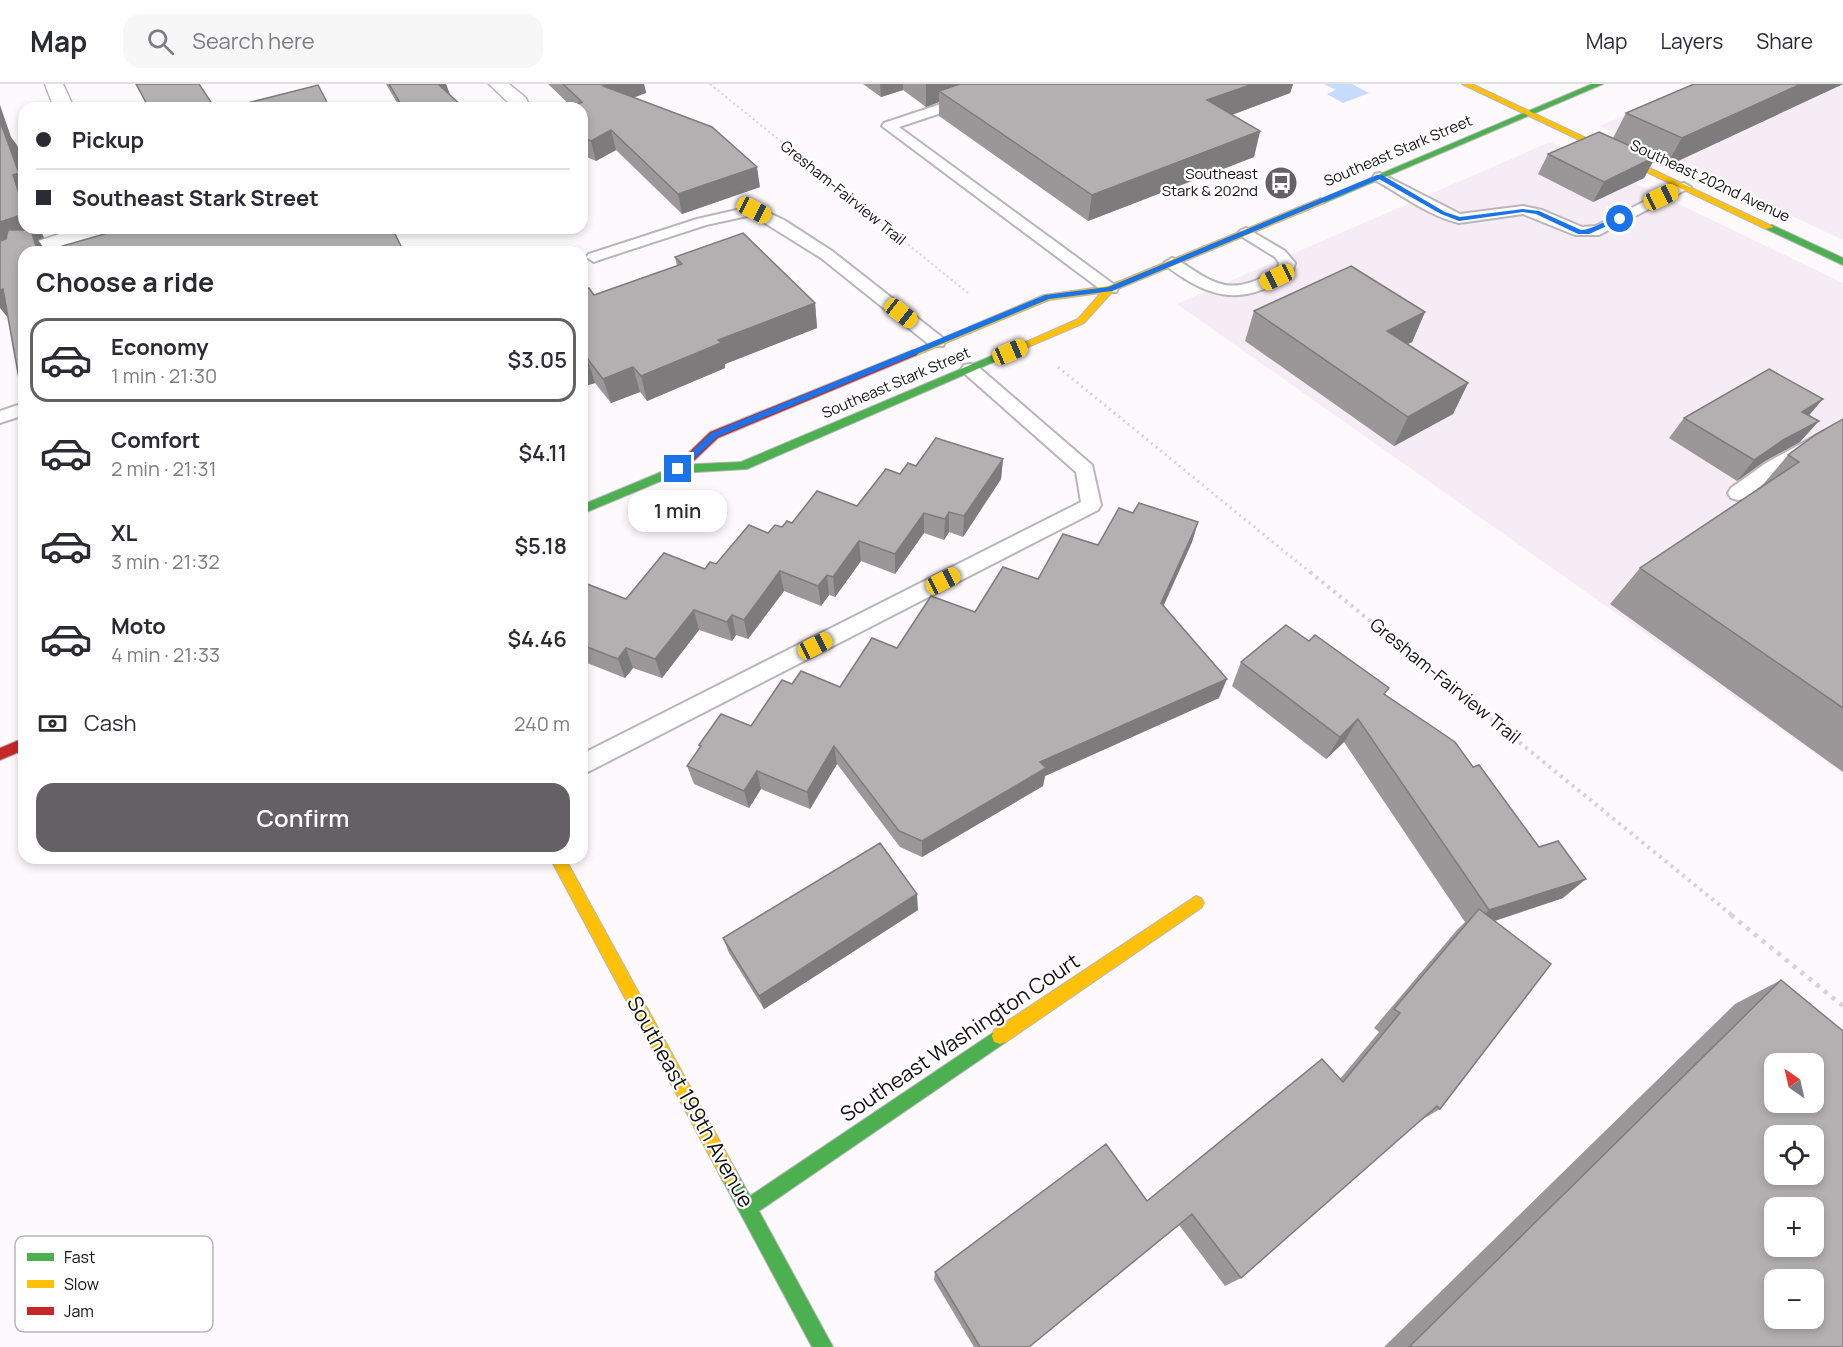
<!DOCTYPE html>
<html lang="en">
<head>
<meta charset="utf-8">
<style>
	:root { --surface:#fff; --page:#f7f7f7; --text:#2b2b33; --muted:#7c7c81; --line:#e1e1e2; --accent:#646164 }
	body { margin:0; font-family:Manrope,sans-serif; background:var(--page); color:var(--text); height:100vh; display:flex; flex-direction:column; font-size:22px; white-space:nowrap }
	* { box-sizing:border-box; margin:0 }
	p { font-size:20px; color:var(--muted) }
	.icon { flex:none; width:33px; height:33px; fill:none; stroke:currentColor; stroke-width:2; stroke-linecap:round; stroke-linejoin:round }
	.map { position:relative; flex:1; overflow:hidden }
	.details { position:absolute; left:18px; top:162px; width:570px; height:618px; display:flex; flex-direction:column; background:var(--surface); border-radius:18px; box-shadow:0 3px 9px #0003 }
	.details>* { flex:none }
	.guide { position:absolute; left:18px; top:18px; width:570px; height:132px; border-radius:18px; box-shadow:0 3px 9px #0003; display:grid; align-content:center; height:132px; padding:0 18px; background:var(--surface) }
	.needle { width:39px; rotate:326deg }
	.buttons { position:absolute; left:1764px; top:969px; display:grid; gap:12px }
	.buttons a { display:grid; place-items:center; width:60px; height:60px; border-radius:12px; background:var(--surface); box-shadow:0 3px 9px #0003; font-size:30px }
	.end { position:absolute; width:27px; height:27px; margin:-14px; border:8px solid #1a73e8; background:#fff; box-shadow:0 0 0 3px #fff }
	.from { border-radius:50% }
	.bubble { position:absolute; height:42px; border-radius:18px; background:var(--surface); box-shadow:0 3px 9px #0003; font-size:20px; font-weight:600; line-height:42px; text-align:center }
	.car { position:absolute; width:18px; height:36px; margin:-18px -9px; border-radius:8px; box-shadow:0 0 4px 2px #0007; background:linear-gradient(#f5c518 24%,#345 0 40%,#f5c518 0 76%,#345 0 86%,#f5c518 0) }
	.guide b { display:flex; align-items:center; gap:21px; height:57px; font-size:22px }
	.guide b+b { border-top:2px solid var(--line) }
	.guide i { width:15px; height:15px; background:var(--text) }
	ul { padding:0; list-style:none }
	li { display:flex; align-items:center; gap:18px; height:84px; margin:0 12px 9px; padding:0 6px; border:3px solid transparent; border-radius:18px }
	li div { flex:1 }
	li b { display:block; font-size:22px }
	li em { font-style:normal; font-weight:600 }
	li.active { border-color:var(--accent) }
	li>.icon { width:54px; height:54px; stroke-width:1.5 }
	h2 { padding:0 18px; font-size:27px; line-height:72px }
	.pay { display:flex; align-items:center; gap:15px; height:66px; padding:0 18px; font-size:22px }
	.pay p { margin-inline-start:auto }
	.button { display:flex; gap:12px; margin-top:auto; padding:12px 18px }
	.button a { flex:1; height:69px; border-radius:18px; background:var(--accent); color:#fff; font-size:24px; font-weight:600; line-height:69px; text-align:center }
	header { display:flex; align-items:center; gap:36px; box-sizing:border-box; height:84px; padding:0 30px; background:var(--surface); border-bottom:2px solid var(--line) }
	header strong { font-size:28px }
	nav { display:flex; gap:33px; margin-inline-start:auto; font-size:21px }
	.search { width:420px; height:54px; background:var(--page); display:flex; align-items:center; gap:15px; box-sizing:border-box; padding:0 21px; border-radius:18px; color:var(--muted); font-size:22px }
	.map>svg:first-child { display:block }
	.built { fill:#f6ecf5 }
	.water { fill:#c6dbfe }
	.lines { fill:none; stroke-linecap:round; stroke-linejoin:round }
	.lane-casing { stroke:#b9b6b9; stroke-width:4 }
	.street-casing { stroke:#b9b6b9; stroke-width:3 }
	.fast-casing { stroke:#b9b6b9; stroke-width:2 }
	.slow-casing { stroke:#b9b6b9; stroke-width:2 }
	.jam-casing { stroke:#b9b6b9; stroke-width:2 }
	.path-far3 { stroke:#d5d4d5; stroke-width:2; stroke-dasharray:2 3; stroke-linecap:butt }
	.path-far2 { stroke:#d5d4d5; stroke-width:3; stroke-dasharray:2 4; stroke-linecap:butt }
	.path-far1 { stroke:#d5d4d5; stroke-width:4; stroke-dasharray:3 4.5; stroke-linecap:butt }
	.path { stroke:#d5d4d5; stroke-width:4.5; stroke-dasharray:4 6; stroke-linecap:butt }
	.lane { fill:#fffeff; fill-rule:evenodd }
	.street { fill:#fffeff; fill-rule:evenodd }
	.fast { fill:#4caf50; fill-rule:evenodd }
	.slow { fill:#ffc107; fill-rule:evenodd }
	.jam { fill:#c62828; fill-rule:evenodd }
	.wall { fill:#9b9798 }
	.shaded-wall { fill:#7e7b7c }
	.building { fill:#b4b0b1; stroke:#7e7b7c; stroke-width:1.5; fill-rule:evenodd }
	.route { fill:#1a73e8 }
	.labels { text-anchor:middle; stroke-width:4.5; stroke-linejoin:round; paint-order:stroke }
	.far-street-label { font-size:15px; fill:#110f11; stroke:#fff }
	.far-poi-label { font-size:15px; fill:#110f11; stroke:#fff; text-anchor:end }
	.street-label { font-size:18px; fill:#110f11; stroke:#fff }
	.near-street-label { font-size:21px; fill:#110f11; stroke:#fff }
	.key { fill:#fff; stroke:#b8b7b8; stroke-width:1.5 }
	.key-label { font-size:16px; fill:#110f11 }
</style>
</head>
<body>
<header>
<strong>Map</strong>
<div class="search"><svg class="icon" aria-label="search" viewBox="0 0 24 24"><circle cx="10" cy="10" r="6"/><path d="M15 15l6 6"/></svg>Search here</div>
<nav><a>Map</a><a>Layers</a><a>Share</a></nav>
</header>
<div class="map">
<svg width="1843" height="1263" viewBox="0 0 1843 1263">
	<rect width="100%" height="100%" fill="#fef9fd"/>
	<!-- built -->
	<path class="built" d="M1697,0H1843V156L1600,42Z
		M1550,58L1843,199V689L1177,220Z"/>
	<!-- water -->
	<path class="water" d="M1324,0H1352L1369,9L1343,19L1327,10L1336,6Z"/>
	<g class="lines">
		<!-- lane casing -->
		<g class="lane-casing">
			<path id="lane" d="M1001,0H1020L1019,3L899,43L1116,202L1118,205L1116,208H1104L882,42L884,39Z
				M1380,89L1460,130L1523,122L1542,126L1582,143L1596,142L1679,100L1684,99L1691,103L1599,151H1575L1523,130L1459,139C1429,132 1402,111 1375,96L1373,93L1375,90Z
				M754,122L784,136L832,167L943,254L945,258L943,262H931L821,174L752,131L706,141L599,176L594,178L586,173L589,170L697,135Z
				M1246,144L1285,167L1295,179L1292,190C1254,214 1226,220 1187,196C1179,191 1170,186 1164,179L1172,174L1178,176C1219,204 1233,212 1278,185L1279,179L1275,173L1241,152L1238,149L1241,146Z
				M970,280L976,281L1092,381L1101,421L1098,426L582,691V670L1081,418L1076,388L964,289L961,285L964,281Z
				M24,319V331L0,339V327Z
				M1843,337V351L1780,387L1745,414L1738,416L1731,414L1728,409L1731,404L1766,379Z"/>
		</g>
		<!-- street casing -->
		<g class="street-casing">
			<path id="street" d="M45,0H63L74,24H54Z
				M489,0H509L526,14L530,24H510V20Z
				M78,144H111L108,149L50,168H24V174L17,168L20,163Z"/>
		</g>
		<!-- fast casing -->
		<g class="fast-casing">
			<path id="fast" d="M1592,0H1603L1324,119L1317,117Z
				M1766,141H1772L1843,174V181L1766,145Z
				M1008,265L1013,268L1012,270L747,385L680,389L582,430V421L678,381L741,378Z
				M1000,944L1006,946L1008,952L1006,958L759,1127L833,1263H812L723,1097L720,1091L723,1085L729,1082L735,1085L750,1112Z"/>
		</g>
		<!-- slow casing -->
		<g class="slow-casing">
			<path id="slow" d="M1462,0H1472L1774,143L1766,145Z
				M1321,114L1325,117L1324,119L1113,207L1084,239L1012,270L1008,271L1003,268L1078,235L1101,209L1049,216L917,271L913,272L908,269L1044,211L1108,202Z
				M550,774H565L735,1085L738,1091L735,1097L729,1100L723,1097Z
				M1196,812L1201,814L1204,819L1201,824L1006,958L1000,960L994,958L992,952L994,946Z"/>
		</g>
		<!-- jam casing -->
		<g class="jam-casing">
			<path id="jam" d="M913,266L918,269L917,271L718,354L682,388H674L672,385L710,348Z
				M24,654V666L0,676V664Z"/>
		</g>
		<!-- path-far3 -->
		<path class="path-far3" d="M710,0L968,209"/>
		<!-- path-far2 -->
		<path class="path-far2" d="M1058,283L1312,490"/>
		<!-- path-far1 -->
		<path class="path-far1" d="M1310,488L1733,832"/>
		<!-- path -->
		<path class="path" d="M1731,831L1843,922"/>
		<!-- lane -->
		<use href="#lane" class="lane"/>
		<!-- street -->
		<use href="#street" class="street"/>
		<!-- fast -->
		<use href="#fast" class="fast"/>
		<!-- slow -->
		<use href="#slow" class="slow"/>
		<!-- jam -->
		<use href="#jam" class="jam"/>
	</g>
	<!-- wall -->
	<path class="wall" d="M386,0H446L450,11L464,24H400Z
		M548,0H644L646,9L633,14L760,103L682,130L616,66L596,77L582,71V24L572,23Z
		M863,0H1293L1290,9L1232,31L1260,47L1254,73L1088,137L939,32V18L926,23L903,6L881,13Z
		M1843,0L1665,83L1653,78L1644,94L1593,118L1538,90L1548,70L1613,54L1626,29Z
		M675,173L815,219L817,244L725,280V284L647,317L640,308L611,319L595,299L582,303V207L594,211L677,182Z
		M1254,227L1425,228L1412,258L1407,260L1468,299L1453,330L1394,362L1245,257Z
		M1809,332L1800,358L1765,377L1737,397L1669,354L1684,334Z
		M1843,335V688L1610,520L1640,484L1760,404L1788,371Z
		M1003,375L1001,395L963,453L949,448L944,456L924,449L895,490L861,477L835,513L829,511L821,522L784,507L748,555L736,551L732,557L699,546L662,594L633,584L625,594L582,577V506L626,515L716,480L768,449L782,443L792,439L857,422L900,390L916,382Z
		M1133,429L1198,438L1192,458L1164,521L1219,614L1045,692L1043,702L922,773L900,763L837,680L810,725L761,705L749,724L694,700L687,682L700,664L699,661L751,642L792,600L840,603L897,564L975,528L1038,495L1098,461Z
		M1309,557L1385,610L1563,814L1495,837L1440,1025L1418,1038L1241,1194L1225,1202L1179,1141L1029,1263H974L934,1196L935,1188L1147,1117L1340,995L1379,948L1374,944L1456,847L1465,838L1344,658L1326,675L1232,602L1241,578Z
		M918,826L764,925L729,869L723,854Z
		M1781,896L1843,1263H1384L1735,920Z"/>
	<!-- shaded-wall -->
	<path class="shaded-wall" d="M436,0H446L451,14Z
		M611,0H644L646,9L608,22L603,2Z
		M880,0H903V6L881,13Z
		M926,0H994L939,7V18L926,23Z
		M1253,0H1293L1290,9L1202,42L1207,16Z
		M1801,0H1843L1665,83L1682,54Z
		M0,21L11,53L17,61L24,80V125L13,91L0,42Z
		M611,46L616,66L596,77L591,57Z
		M1260,47L1254,73L1088,137L1092,111Z
		M1655,73L1644,94L1593,118L1604,98Z
		M757,83L760,103L682,130L678,110Z
		M24,130V144H40L44,154L38,156L47,168L0,170V138Z
		M3,205L8,234L0,224V206Z
		M815,219L817,244L725,280V284L647,317L641,292L718,256Z
		M1425,228L1412,258L1374,278L1387,247Z
		M587,274L595,299L582,303V275Z
		M633,283L640,308L611,319L603,295Z
		M1468,299L1453,330L1394,362L1408,333Z
		M1823,315L1805,336L1802,328Z
		M1819,337L1800,358L1765,377L1737,397L1754,376L1783,356Z
		M1003,375L1001,395L963,453L964,432Z
		M949,428V448L944,456L945,435Z
		M924,429V449L895,490V470Z
		M1198,438L1192,458L1156,538L1161,519Z
		M859,457L861,477L835,513L833,493Z
		M780,487L784,507L748,555L744,536Z
		M827,491L829,511L821,522L818,502Z
		M694,526L699,546L662,594L655,575Z
		M732,531L736,551L732,557L727,538Z
		M626,564L633,584L625,594L618,575Z
		M1227,595L1219,614L1045,692L1043,702L922,773V757L1040,678Z
		M1358,635L1344,658L1326,675L1340,653Z
		M834,662L837,680L810,725L807,708Z
		M757,687L761,705L749,724L744,707Z
		M1586,795L1563,814L1469,845L1489,826Z
		M917,810L918,826L764,925L759,912Z"/>
	<!-- building -->
	<path class="building" d="M136,0H199L215,24H149Z
		M389,0H438L464,24H403Z
		M563,0H611L603,2L712,43L757,83L678,110L611,46L591,57L582,53V24H571L582,18Z
		M960,0H1253L1207,16L1260,47L1092,111L939,7Z
		M1694,0H1801L1682,54L1626,29Z
		M318,1L330,24H228Z
		M0,37L19,89L13,91L24,125V130L0,138Z
		M1599,48L1655,73L1604,98L1548,70Z
		M125,144H392L404,168H42Z
		M8,146H31L38,168H24V323L3,205L0,206V157L6,155Z
		M743,149L815,219L718,256L721,259L641,292L633,283L603,295L587,274L582,275V207L589,204L594,211L682,180L675,173Z
		M1351,182L1425,228L1387,247L1468,299L1408,333L1254,227Z
		M1769,285L1823,315L1802,328L1819,337L1783,356L1754,376L1684,334Z
		M1843,335V624L1640,484L1799,378L1788,371L1815,351Z
		M936,354L1003,375L964,432L949,428L945,435L924,429L895,470L859,457L833,493L827,491L818,502L780,487L744,536L732,531L727,538L694,526L655,575L626,564L618,575L582,561V506L587,500L626,515L664,469L705,485L710,478L716,480L749,441L768,449L775,441L782,443L787,437L792,439L817,407L857,422L886,385L900,390L908,379L916,382Z
		M1139,419L1198,438L1161,519L1227,595L1040,678L1046,684L922,757L899,747L834,662L807,708L757,687L744,707L687,682L701,662L699,661L721,630L751,642L782,596L792,600L801,587L840,603L872,554L897,564L931,512L975,528L1003,483L1038,495L1063,450L1098,461L1119,424L1133,429Z
		M1286,541L1309,557L1315,551L1389,604L1384,610L1455,658L1473,683L1479,681L1539,763L1558,757L1586,795L1489,826L1358,635L1340,653L1241,578Z
		M880,759L917,810L759,912L723,854Z
		M1479,825L1551,880L1440,1025L1437,1022L1241,1194L1192,1130L1029,1263H980L935,1188L1106,1060L1147,1117L1322,975L1343,998L1400,929L1394,925Z
		M1781,896L1843,947V1263H1409ZM1774,980H1814V1018H1774ZM1774,1052H1814V1090H1774ZM1774,1124H1814V1162H1774ZM1774,1196H1814V1234H1774Z"/>
	<!-- route -->
	<path class="route" d="M1377,91H1382L1445,128L1460,133L1523,125L1539,127L1581,146C1595,146 1611,131 1623,135L1589,150H1578L1536,130L1523,128L1459,137L1441,130L1379,95L1112,207L1049,215L717,353L681,387L674,385L711,349L1045,211L1108,203Z"/>
	<!-- icons -->
	<defs>
		<g id="bus-disc" transform="scale(1.725)"><circle r="9.5" fill="#646164" stroke="#fff"/><path d="M-5-6H5V4H4V6H2V4H-2V6H-4V4H-5ZM-3.5-4V0h7V-4ZM-3.5 1.2v1.5H-2V1.2ZM2 1.2v1.5H3.5V1.2Z" fill="#fff"/></g>
	</defs>
	<g fill-rule="evenodd">
		<use href="#bus-disc" x="1281" y="99"/>
	</g>
	<g class="labels">
		<!-- far-street labels -->
		<g class="far-street-label">
			<text transform="translate(1398 67) rotate(-23)" y="5">Southeast Stark Street</text>
			<text transform="translate(1710 97) rotate(25)" y="5">Southeast 202nd Avenue</text>
			<text transform="translate(843 109) rotate(39)" y="5">Gresham-Fairview Trail</text>
			<text transform="translate(896 299) rotate(-23)" y="5">Southeast Stark Street</text>
		</g>
		<!-- far-poi labels -->
		<g class="far-poi-label">
			<text x="1258" y="95">Southeast<tspan x="1258" dy="17">Stark &amp; 202nd</tspan></text>
		</g>
		<!-- street labels -->
		<g class="street-label">
			<text transform="translate(1445 597) rotate(39)" y="6">Gresham-Fairview Trail</text>
		</g>
		<!-- near-street labels -->
		<g class="near-street-label">
			<text transform="translate(960 954) rotate(-34)" y="7">Southeast Washington Court</text>
			<text transform="translate(690 1018) rotate(61)" y="7">Southeast 199th Avenue</text>
		</g>
	</g>
	<!-- legend -->
	<rect x="15" y="1152" width="198" height="96" rx="9" class="key"/>
	<rect x="27" y="1169" width="27" height="8" fill="#4caf50"/>
	<rect x="27" y="1196" width="27" height="8" fill="#ffc107"/>
	<rect x="27" y="1223" width="27" height="8" fill="#c62828"/>
	<g class="key-label">
		<text x="64" y="1179">Fast</text>
		<text x="64" y="1206">Slow</text>
		<text x="64" y="1233">Jam</text>
	</g>
</svg>
<div class="buttons">
<a><svg class="needle" viewBox="-14 -14 28 28"><path d="M0-13l5 13h-10z" fill="#e53935"/><path d="M0 13l5-13h-10z" fill="#7c7c81"/></svg></a>
<a><svg class="icon" aria-label="locate" viewBox="0 0 24 24"><circle cx="12" cy="12" r="6"/><path d="M12 2v4M12 18v4M2 12h4M18 12h4"/></svg></a>
<a>+</a>
<a>−</a>
</div>
<i class="end from" style="left:1620px;top:135px"></i>
<i class="end" style="left:678px;top:385px"></i>
<div class="bubble" style="left:628px;top:406px;width:99px">1 min</div>
<i class="car" style="left:1661px;top:113px;rotate:65deg"></i>
<i class="car" style="left:754px;top:126px;rotate:117deg"></i>
<i class="car" style="left:1277px;top:193px;rotate:244deg"></i>
<i class="car" style="left:901px;top:229px;rotate:128deg"></i>
<i class="car" style="left:1010px;top:268px;rotate:67deg"></i>
<i class="car" style="left:943px;top:497px;rotate:63deg"></i>
<i class="car" style="left:815px;top:562px;rotate:63deg"></i>
<div class="guide">
<b><i class="from"></i>Pickup</b>
<b><i></i>Southeast Stark Street</b>
</div>
<section class="details">
<h2>Choose a ride</h2>
<ul>
<li class="active"><svg class="icon" aria-label="car" viewBox="0 0 24 24"><path d="M5 17H2v-5l4-1 3-4h7l3 4 3 1v5h-3M9 17h6M6 11h13"/><circle cx="7" cy="17" r="2"/><circle cx="17" cy="17" r="2"/></svg><div><b>Economy</b><p>1 min · 21:30</p></div><em>$3.05</em></li>
<li><svg class="icon" aria-label="car" viewBox="0 0 24 24"><path d="M5 17H2v-5l4-1 3-4h7l3 4 3 1v5h-3M9 17h6M6 11h13"/><circle cx="7" cy="17" r="2"/><circle cx="17" cy="17" r="2"/></svg><div><b>Comfort</b><p>2 min · 21:31</p></div><em>$4.11</em></li>
<li><svg class="icon" aria-label="car" viewBox="0 0 24 24"><path d="M5 17H2v-5l4-1 3-4h7l3 4 3 1v5h-3M9 17h6M6 11h13"/><circle cx="7" cy="17" r="2"/><circle cx="17" cy="17" r="2"/></svg><div><b>XL</b><p>3 min · 21:32</p></div><em>$5.18</em></li>
<li><svg class="icon" aria-label="car" viewBox="0 0 24 24"><path d="M5 17H2v-5l4-1 3-4h7l3 4 3 1v5h-3M9 17h6M6 11h13"/><circle cx="7" cy="17" r="2"/><circle cx="17" cy="17" r="2"/></svg><div><b>Moto</b><p>4 min · 21:33</p></div><em>$4.46</em></li>
</ul>
<div class="pay"><svg class="icon" aria-label="cash" viewBox="0 0 24 24"><path d="M3 7h18v10H3z"/><circle cx="12" cy="12" r="2"/></svg>Cash<p>240 m</p></div>
<div class="button"><a>Confirm</a></div>
</section>
</div>
</body>
</html>
